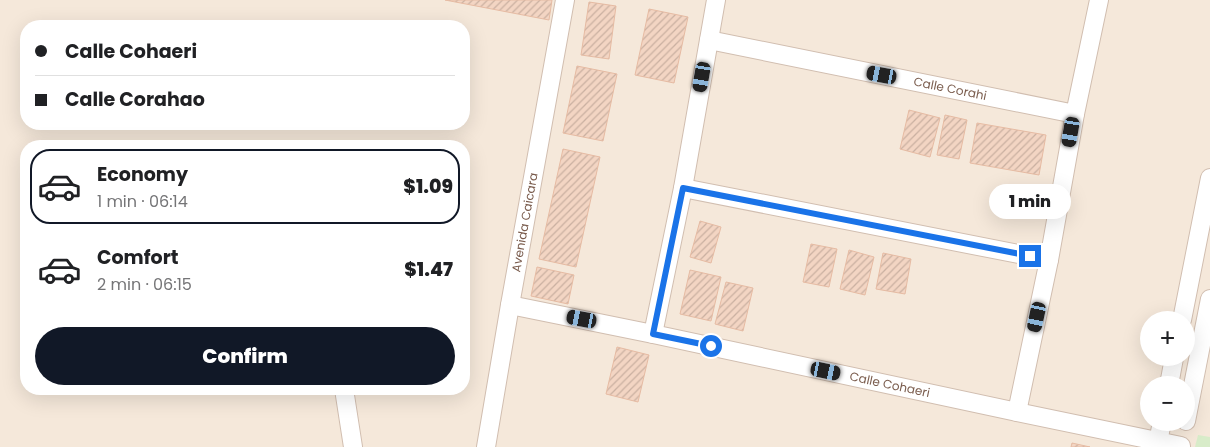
<!DOCTYPE html>
<html lang="en">
<head>
<meta charset="utf-8">
<style>
	:root { --surface:#fff; --page:#f6f6f6; --text:#202124; --muted:#757577; --line:#e0e0e0; --accent:#111827 }
	body { margin:0; font-family:Poppins,sans-serif; background:var(--page); color:var(--text); height:100vh; display:flex; flex-direction:column; font-size:19px; white-space:nowrap }
	* { box-sizing:border-box; margin:0 }
	p { font-size:16px; color:var(--muted) }
	.icon { flex:none; width:28px; height:28px; fill:none; stroke:currentColor; stroke-width:2; stroke-linecap:round; stroke-linejoin:round }
	.map { position:relative; flex:1; overflow:hidden }
	.side { position:absolute; left:20px; top:140px; width:450px; height:255px; display:flex; flex-direction:column; background:var(--surface); border-radius:20px; box-shadow:0 5px 20px #0002 }
	.side>* { flex:none }
	.guide { position:absolute; left:20px; top:20px; width:450px; height:110px; border-radius:20px; box-shadow:0 5px 20px #0002; display:grid; align-content:center; height:110px; padding:0 15px; background:var(--surface) }
	.controls { position:absolute; left:1140px; top:311px; display:grid; gap:10px }
	.controls a { display:grid; place-items:center; width:55px; height:55px; border-radius:50%; background:var(--surface); box-shadow:0 5px 20px #0002; font-size:25px }
	.end { position:absolute; width:22px; height:22px; margin:-11px; border:6px solid #1a73e8; background:#fff; box-shadow:0 0 0 2px #fff }
	.from { border-radius:50% }
	.bubble { position:absolute; height:35px; border-radius:18px; background:var(--surface); box-shadow:0 5px 20px #0002; font-size:16px; font-weight:800; line-height:35px; text-align:center }
	.car { position:absolute; width:15px; height:30px; margin:-15px -8px; border-radius:6px; box-shadow:0 0 4px 1px #0007; background:linear-gradient(#222 24%,#8ab4d8 0 40%,#222 0 76%,#8ab4d8 0 86%,#222 0) }
	.guide b { display:flex; align-items:center; gap:18px; height:48px; font-size:19px }
	.guide b+b { border-top:1px solid var(--line) }
	.guide i { width:12px; height:12px; background:var(--text) }
	ul { padding:9px 0 0; list-style:none }
	li { display:flex; align-items:center; gap:15px; height:75px; margin:0 10px 8px; padding:0 5px; border:2px solid transparent; border-radius:20px }
	li div { flex:1 }
	li b { display:block; font-size:19px }
	li em { font-style:normal; font-weight:800 }
	li.active { border-color:var(--accent) }
	li>.icon { width:45px; height:45px; stroke-width:1.5 }
	.action { display:flex; gap:10px; margin-top:auto; padding:10px 15px }
	.action a { flex:1; height:58px; border-radius:30px; background:var(--accent); color:#fff; font-size:20px; font-weight:800; line-height:58px; text-align:center }
	.map>svg:first-child { display:block }
	.residential { fill:#f5e8da; fill-rule:evenodd }
	.park { fill:url(#park-tufts) }
	.building { fill:url(#building-hatch); stroke:#e6bba3 }
	.lines { fill:none; stroke-linecap:round; stroke-linejoin:round }
	.street-casing { stroke:#d1beb0; stroke-width:20 }
	.street { stroke:#fff; stroke-width:18 }
	.route { stroke:#1a73e8; stroke-width:6 }
	.labels { text-anchor:middle; stroke-width:4; stroke-linejoin:round; paint-order:stroke }
	.street-label { font-size:12px; fill:#7a5c4d; stroke:#fffaf3 }
</style>
</head>
<body>
<div class="map">
<svg width="1210" height="447" viewBox="0 0 1210 447">
	<defs>
		<pattern id="park-tufts" width="24" height="20" patternUnits="userSpaceOnUse" patternTransform="scale(1.25)"><rect width="24" height="20" fill="#d8ecc9"/><path d="M3 7l-1-3M5 7V3M7 7l1-3M15 17l-1-3M17 17v-4M19 17l1-3" fill="none" stroke="#b4c2a5"/></pattern>
		<pattern id="building-hatch" width="6" height="6" patternUnits="userSpaceOnUse" patternTransform="scale(1.25)"><rect width="6" height="6" fill="#f3d5c3"/><path d="M-1 1l2-2M0 6l6-6M5 7l2-2" fill="none" stroke="#cab0a1"/></pattern>
	</defs>
	<rect width="100%" height="100%" fill="#fdf6ec"/>
	<!-- residential -->
	<path class="residential" d="M0,0H1210V447H0ZM26,26H464V124H26ZM26,146H464V389H26ZM1149,320H1186V358H1149ZM1149,385H1186V422H1149Z"/>
	<!-- park -->
	<path class="park" d="M1198,435L1210,437V447H1195Z"/>
	<!-- building -->
	<path class="building" d="M445,0H552L549,20Z
		M589,2L616,6L609,59L581,55Z
		M649,9L688,17L674,83L635,75Z
		M577,66L617,74L603,141L563,133Z
		M909,110L940,118L930,157L900,149Z
		M945,115L967,120L959,159L937,155Z
		M977,123L1046,135L1039,175L970,163Z
		M563,149L600,157L576,267L539,259Z
		M700,221L721,227L711,263L690,257Z
		M811,244L837,249L829,287L803,282Z
		M849,250L874,257L865,295L840,289Z
		M883,253L911,259L905,294L876,289Z
		M537,267L574,275L568,304L531,296Z
		M690,270L721,277L711,321L680,314Z
		M726,282L753,288L743,331L715,324Z
		M617,347L649,355L638,402L606,394Z
		M1072,443L1090,447H1071Z"/>
	<g class="lines">
		<!-- street casing -->
		<g class="street-casing">
			<g id="street">
				<path id="s1" d="M709,40L1075,114"/>
				<path d="M683,188L1049,260"/>
				<path id="s2" d="M510,305L653,334L1017,412L1181,446"/>
				<path d="M1182,320L1210,178"/>
				<path d="M653,334L683,188L716,0"/>
				<path d="M1169,385L1174,358"/>
				<path d="M344,389L353,447"/>
				<path d="M1017,412L1049,260L1075,114L1099,0"/>
				<path d="M1186,421L1210,299"/>
				<path id="s3" d="M486,447L510,305L565,0"/>
				<path d="M1157,447L1162,422"/>
			</g>
		</g>
		<!-- street -->
		<use href="#street" class="street"/>
	</g>
	<g class="lines">
		<!-- route -->
		<path class="route" d="M711,346L653,334L683,188L1030,256"/>
	</g>
	<g class="labels">
		<!-- street labels -->
		<g class="street-label">
			<text dy="4" stroke="none"><textPath href="#s1" startOffset="246">Calle Corahi</textPath></text>
			<text dy="4" stroke="none"><textPath href="#s3" startOffset="228">Avenida Caicara</textPath></text>
			<text dy="4" stroke="none"><textPath href="#s2" startOffset="388">Calle Cohaeri</textPath></text>
		</g>
	</g>
</svg>
<div class="controls">
<a>+</a>
<a>−</a>
</div>
<i class="end from" style="left:711px;top:346px"></i>
<i class="end" style="left:1030px;top:256px"></i>
<div class="bubble" style="left:989px;top:184px;width:82px">1 min</div>
<i class="car" style="left:882px;top:75px;rotate:281deg"></i>
<i class="car" style="left:702px;top:77px;rotate:190deg"></i>
<i class="car" style="left:1071px;top:132px;rotate:190deg"></i>
<i class="car" style="left:1037px;top:317px;rotate:192deg"></i>
<i class="car" style="left:582px;top:319px;rotate:281deg"></i>
<i class="car" style="left:826px;top:371px;rotate:102deg"></i>
<div class="guide">
<b><i class="from"></i>Calle Cohaeri</b>
<b><i></i>Calle Corahao</b>
</div>
<section class="side">
<ul>
<li class="active"><svg class="icon" aria-label="car" viewBox="0 0 24 24"><path d="M5 17H2v-5l4-1 3-4h7l3 4 3 1v5h-3M9 17h6M6 11h13"/><circle cx="7" cy="17" r="2"/><circle cx="17" cy="17" r="2"/></svg><div><b>Economy</b><p>1 min · 06:14</p></div><em>$1.09</em></li>
<li><svg class="icon" aria-label="car" viewBox="0 0 24 24"><path d="M5 17H2v-5l4-1 3-4h7l3 4 3 1v5h-3M9 17h6M6 11h13"/><circle cx="7" cy="17" r="2"/><circle cx="17" cy="17" r="2"/></svg><div><b>Comfort</b><p>2 min · 06:15</p></div><em>$1.47</em></li>
</ul>
<div class="action"><a>Confirm</a></div>
</section>
</div>
</body>
</html>
